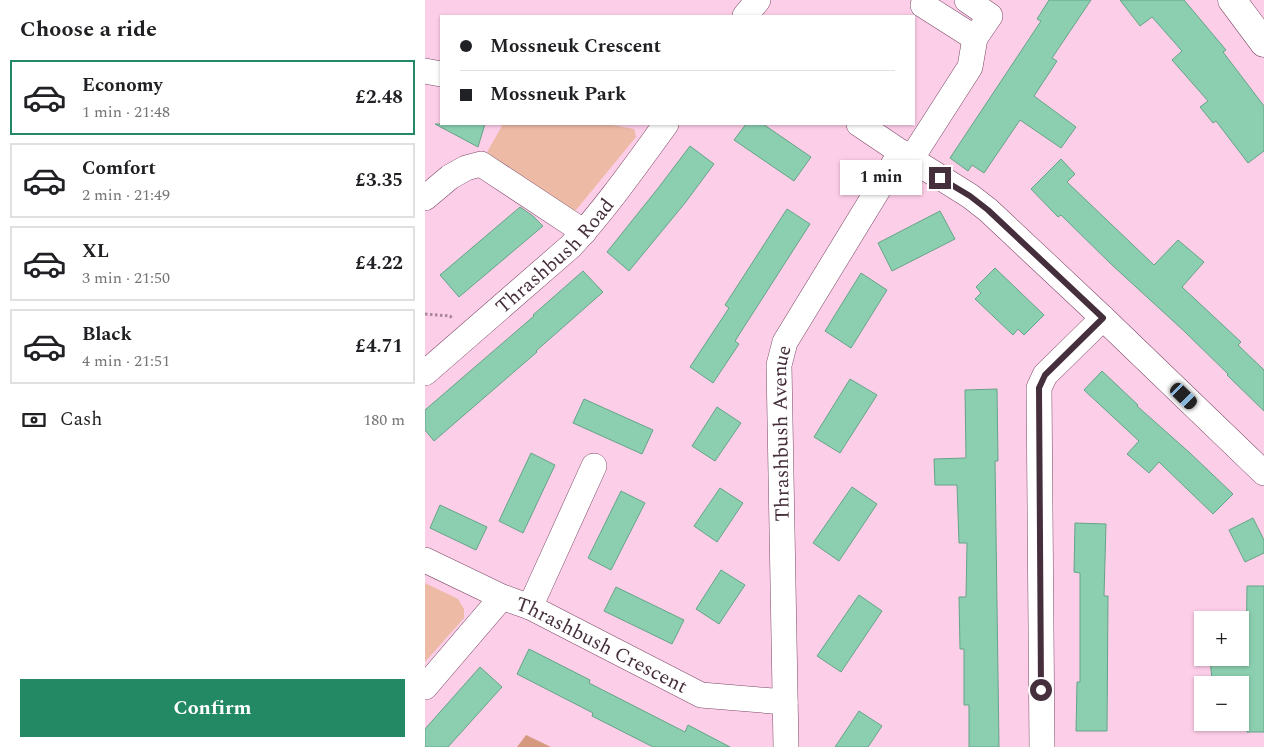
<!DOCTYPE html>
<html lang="en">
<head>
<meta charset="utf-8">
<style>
	:root { --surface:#fff; --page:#f2f2f2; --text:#202124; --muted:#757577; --line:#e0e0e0; --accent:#228964 }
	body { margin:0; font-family:Spectral,serif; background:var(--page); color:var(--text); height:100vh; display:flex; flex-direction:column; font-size:19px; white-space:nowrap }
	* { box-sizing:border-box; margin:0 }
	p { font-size:16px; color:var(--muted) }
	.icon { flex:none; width:28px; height:28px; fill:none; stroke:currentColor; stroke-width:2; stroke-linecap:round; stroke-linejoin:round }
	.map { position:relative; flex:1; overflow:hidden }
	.panel { display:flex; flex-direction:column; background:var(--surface); width:425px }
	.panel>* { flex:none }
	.guide { position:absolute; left:15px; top:15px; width:475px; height:110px; border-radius:0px; box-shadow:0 1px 4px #0004; display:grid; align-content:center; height:110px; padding:0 20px; background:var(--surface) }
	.fabs { position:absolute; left:769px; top:611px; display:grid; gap:10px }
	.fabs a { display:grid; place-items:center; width:55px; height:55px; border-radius:0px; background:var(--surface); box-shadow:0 1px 4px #0004; font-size:25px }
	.end { position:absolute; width:22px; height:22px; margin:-11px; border:6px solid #462f3c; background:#fff; box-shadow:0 0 0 2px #fff }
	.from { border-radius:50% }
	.bubble { position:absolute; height:35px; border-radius:0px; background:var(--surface); box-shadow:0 1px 4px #0004; font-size:16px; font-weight:700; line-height:35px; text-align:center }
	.car { position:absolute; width:15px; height:30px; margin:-15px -8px; border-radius:6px; box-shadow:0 0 4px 1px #0007; background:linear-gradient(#222 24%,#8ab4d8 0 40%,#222 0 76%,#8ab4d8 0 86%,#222 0) }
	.guide b { display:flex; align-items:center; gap:18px; height:48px; font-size:19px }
	.guide b+b { border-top:1px solid var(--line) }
	.guide i { width:12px; height:12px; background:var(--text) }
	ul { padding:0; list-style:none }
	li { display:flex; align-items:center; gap:15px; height:75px; margin:0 10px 8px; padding:0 10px; border:2px solid var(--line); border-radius:0px }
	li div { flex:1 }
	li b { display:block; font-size:19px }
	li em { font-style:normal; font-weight:700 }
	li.on { border-color:var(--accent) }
	li>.icon { width:45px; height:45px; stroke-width:1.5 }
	h2 { padding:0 20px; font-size:22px; line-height:60px }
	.pay { display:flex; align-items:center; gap:12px; height:55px; padding:0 20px; font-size:19px }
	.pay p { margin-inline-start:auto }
	.primary-button { display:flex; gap:10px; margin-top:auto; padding:10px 20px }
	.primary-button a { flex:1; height:58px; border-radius:0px; background:var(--accent); color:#fff; font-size:20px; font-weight:700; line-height:58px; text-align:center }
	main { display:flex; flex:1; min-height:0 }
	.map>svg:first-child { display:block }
	.green { fill:#ecbaa5 }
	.forest { fill:#d5997f }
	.building { fill:#8bcfb0; stroke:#64a488 }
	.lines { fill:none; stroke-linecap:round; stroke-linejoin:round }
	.minor-casing { stroke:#7b4966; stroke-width:26 }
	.major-casing { stroke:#7b4966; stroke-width:29 }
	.path { stroke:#ab879b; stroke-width:3; stroke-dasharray:2.5 2.5; stroke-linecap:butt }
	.minor { stroke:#fff; stroke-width:25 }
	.major { stroke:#fff; stroke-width:28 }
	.route { stroke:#462f3c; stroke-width:6 }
	.labels { text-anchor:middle; stroke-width:4.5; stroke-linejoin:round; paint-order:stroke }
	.street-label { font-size:20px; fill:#462f3c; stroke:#fbe3f0 }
</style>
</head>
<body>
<main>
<section class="panel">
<h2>Choose a ride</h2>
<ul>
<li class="on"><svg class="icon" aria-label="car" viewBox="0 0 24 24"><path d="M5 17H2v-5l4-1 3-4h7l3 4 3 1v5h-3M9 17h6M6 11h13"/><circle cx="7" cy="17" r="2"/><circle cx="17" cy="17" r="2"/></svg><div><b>Economy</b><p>1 min · 21:48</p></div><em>£2.48</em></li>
<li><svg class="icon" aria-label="car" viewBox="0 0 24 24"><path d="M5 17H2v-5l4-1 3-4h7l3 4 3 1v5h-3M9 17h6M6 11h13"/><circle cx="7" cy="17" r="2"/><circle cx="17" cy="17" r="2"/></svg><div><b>Comfort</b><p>2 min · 21:49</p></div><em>£3.35</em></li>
<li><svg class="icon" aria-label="car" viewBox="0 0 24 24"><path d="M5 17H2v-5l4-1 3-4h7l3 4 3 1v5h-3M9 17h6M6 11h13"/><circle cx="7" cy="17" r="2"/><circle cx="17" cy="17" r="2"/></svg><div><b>XL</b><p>3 min · 21:50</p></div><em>£4.22</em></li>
<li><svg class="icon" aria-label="car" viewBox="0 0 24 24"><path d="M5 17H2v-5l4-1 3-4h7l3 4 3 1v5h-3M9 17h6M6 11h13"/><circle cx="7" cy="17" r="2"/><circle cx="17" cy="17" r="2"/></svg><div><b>Black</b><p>4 min · 21:51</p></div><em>£4.71</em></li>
</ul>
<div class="pay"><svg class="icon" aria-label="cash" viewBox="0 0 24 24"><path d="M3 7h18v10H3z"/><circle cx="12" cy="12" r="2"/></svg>Cash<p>180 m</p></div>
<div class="primary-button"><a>Confirm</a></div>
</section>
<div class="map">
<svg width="839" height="747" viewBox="0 0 839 747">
	<rect width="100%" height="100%" fill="#fdcee8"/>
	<!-- green -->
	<path class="green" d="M78,124H182L209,129L211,137L151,210L144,211L61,154Z
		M0,583L33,599L39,609V618L0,662Z"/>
	<!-- forest -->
	<path class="forest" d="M101,735L126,747H92Z"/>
	<!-- building -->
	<path class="building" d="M624,0H666L627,58L632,61L609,96L651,127L636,148L595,120L559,173L547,165L543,171L525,158L616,21L612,19Z
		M695,0H759L801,50L798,52L839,106V151L823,163L791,121L788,123L775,107L783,101L747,60L757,51L727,17L715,26Z
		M10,124H60L53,147Z
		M321,124H338L386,157L369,181L309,140Z
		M265,146L289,164L260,203L204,271L182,252L234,187Z
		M636,159L650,174L642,182L729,265L753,240L779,262L757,287L816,342L813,345L839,370V411L802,375L803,374L759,331L687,265L636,215L633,217L606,189Z
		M95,207L108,216L118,226L34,297L15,275Z
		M362,209L385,224L310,341L314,344L288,383L265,367L304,308L300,305Z
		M515,211L530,239L467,271L453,243Z
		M570,268L619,315L599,335L593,329L588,335L550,299L556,293L551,287Z
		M158,271L178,292L111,351L112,352L9,441L0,430V410L109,316L108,315Z
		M436,273L462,290L426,348L400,331Z
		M677,371L713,405L712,406L765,453L808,494L788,514L734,462L724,473L702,454L714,441L659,390Z
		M425,379L452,395L415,453L389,437Z
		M572,389L573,461H570L574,747H544V705H539V649H535L534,597H541L542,543H534L532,485H510L509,459L541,458L540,390Z
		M159,399L228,430L217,454L148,423Z
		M292,407L316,423L290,461L267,446Z
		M106,453L130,465L98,533L74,521Z
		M427,487L452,504L414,561L388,543Z
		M295,488L318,503L292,542L269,526Z
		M196,491L220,503L186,570L163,558Z
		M15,505L62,527L51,550L5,528Z
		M828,518L839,540V553L820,562L804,530Z
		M650,523L681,524L679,596H683L682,731H651L652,682H655V573L649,572Z
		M296,570L320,585L294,624L271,609Z
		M822,586H839V732H822L820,678L787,680L785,658H821Z
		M191,587L259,620L247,644L179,611Z
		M434,595L457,611L416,672L392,656Z
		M104,649L165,680L164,683L260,732L263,725L305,747H228L167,716L168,713L92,674Z
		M55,667L77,687L23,747H0V729Z
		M434,711L457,726L443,747H410Z"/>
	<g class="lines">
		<!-- minor casing -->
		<g class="minor-casing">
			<g id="minor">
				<path d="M501,0L498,5L550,38"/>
				<path d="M320,16L333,0"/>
				<path d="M0,71L16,74"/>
				<path d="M434,124L486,159L545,196L563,210L678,318L839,473"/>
				<path d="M486,159L545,67L550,38L565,16L542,0"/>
				<path d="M0,198L25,177L41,168L56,164L159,232"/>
				<path id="s1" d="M0,373L146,246C181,208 211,165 241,124"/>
				<path id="s2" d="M0,560L77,597L105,607L276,695L360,702"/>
				<path d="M105,607L169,466"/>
				<path d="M0,687L77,597"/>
				<path id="s3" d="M361,747L354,365L360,342L476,152"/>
				<path d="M617,747L614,388L620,375L678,318"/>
			</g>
		</g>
		<!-- major casing -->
		<g class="major-casing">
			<path id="major" d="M807,0L839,43"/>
		</g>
		<!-- path -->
		<path class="path" d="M0,314L25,316L28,319"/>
		<!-- minor -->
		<use href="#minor" class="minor"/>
		<!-- major -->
		<use href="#major" class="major"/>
	</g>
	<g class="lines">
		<!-- route -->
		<path class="route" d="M515,178L545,196L563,210L678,318L620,375L614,388L616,690"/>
	</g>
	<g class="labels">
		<!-- street labels -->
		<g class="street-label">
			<text dy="7" stroke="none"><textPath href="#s1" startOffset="175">Thrashbush Road</textPath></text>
			<text dy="7" stroke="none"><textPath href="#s3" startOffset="314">Thrashbush Avenue</textPath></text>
			<text dy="7" stroke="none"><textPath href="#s2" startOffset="196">Thrashbush Crescent</textPath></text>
		</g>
	</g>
</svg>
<div class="fabs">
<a>+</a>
<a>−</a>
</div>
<i class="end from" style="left:616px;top:690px"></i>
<i class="end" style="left:515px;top:178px"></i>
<div class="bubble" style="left:415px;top:160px;width:82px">1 min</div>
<i class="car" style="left:759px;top:396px;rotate:134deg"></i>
<div class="guide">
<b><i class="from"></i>Mossneuk Crescent</b>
<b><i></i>Mossneuk Park</b>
</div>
</div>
</main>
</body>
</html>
